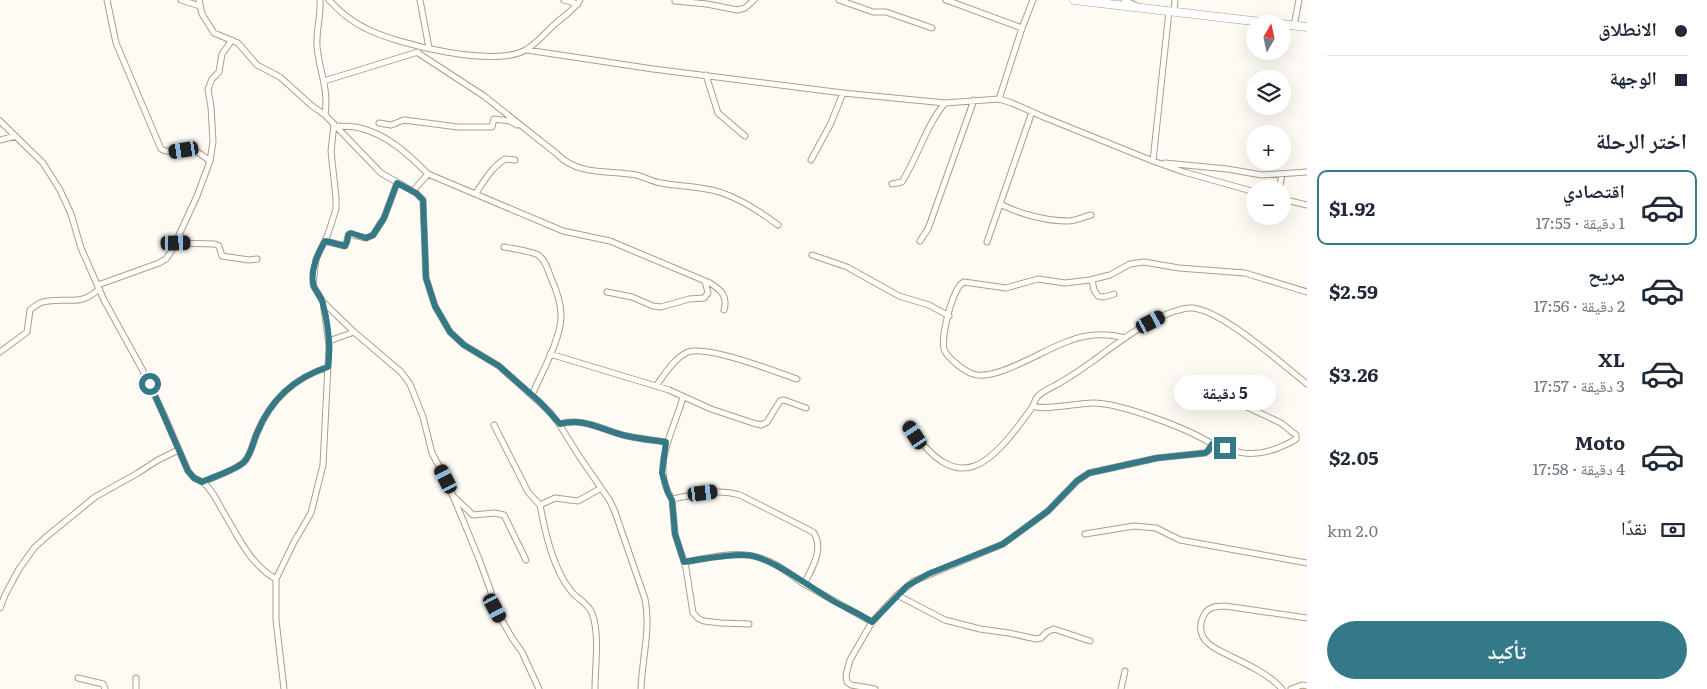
<!DOCTYPE html>
<html lang="ar">
<head>
<meta charset="utf-8">
<style>
	:root { --surface:#fff; --page:#f2f2f3; --text:#1f2937; --muted:#747a83; --line:#e0e1e3; --accent:#347987 }
	body { margin:0; font-family:Literata,"Noto Naskh Arabic",serif; background:var(--page); color:var(--text); direction:rtl; height:100vh; display:flex; flex-direction:column; font-size:19px; white-space:nowrap }
	* { box-sizing:border-box; margin:0 }
	p { font-size:16px; color:var(--muted) }
	.icon { flex:none; width:28px; height:28px; fill:none; stroke:currentColor; stroke-width:2; stroke-linecap:round; stroke-linejoin:round }
	.map { position:relative; flex:1; overflow:hidden; direction:ltr }
	.side { display:flex; flex-direction:column; background:var(--surface); width:400px }
	.side>* { flex:none }
	.guide { display:grid; align-content:center; height:110px; padding:0 20px; background:var(--surface) }
	.needle { width:32px; rotate:9deg }
	.controls { position:absolute; left:1246px; top:15px; display:grid; gap:10px }
	.controls a { display:grid; place-items:center; width:45px; height:45px; border-radius:50%; background:var(--surface); box-shadow:0 5px 20px #0002; font-size:25px }
	.end { position:absolute; width:22px; height:22px; margin:-11px; border:6px solid #347987; background:#fff; box-shadow:0 0 0 2px #fff }
	.from { border-radius:50% }
	.bubble { position:absolute; height:35px; border-radius:18px; background:var(--surface); box-shadow:0 5px 20px #0002; font-size:16px; font-weight:700; line-height:35px; text-align:center; direction:rtl }
	.car { position:absolute; width:15px; height:30px; margin:-15px -8px; border-radius:6px; box-shadow:0 0 4px 1px #0007; background:linear-gradient(#222 24%,#8ab4d8 0 40%,#222 0 76%,#8ab4d8 0 86%,#222 0) }
	.guide b { display:flex; align-items:center; gap:18px; height:48px; font-size:19px }
	.guide b+b { border-top:1px solid var(--line) }
	.guide i { width:12px; height:12px; background:var(--text) }
	ul { padding:0; list-style:none }
	li { display:flex; align-items:center; gap:15px; height:75px; margin:0 10px 8px; padding:0 10px; border:2px solid transparent; border-radius:10px }
	li div { flex:1 }
	li b { display:block; font-size:19px }
	li em { font-style:normal; font-weight:700 }
	li.active { border-color:var(--accent) }
	li>.icon { width:45px; height:45px; stroke-width:1.5 }
	h2 { padding:0 20px; font-size:22px; line-height:60px }
	.pay { display:flex; align-items:center; gap:12px; height:55px; padding:0 20px; font-size:19px }
	.pay p { margin-inline-start:auto }
	.action { display:flex; gap:10px; margin-top:auto; padding:10px 20px }
	.action a { flex:1; height:58px; border-radius:30px; background:var(--accent); color:#fff; font-size:20px; font-weight:700; line-height:58px; text-align:center }
	main { display:flex; flex:1; min-height:0 }
	.map>svg:first-child { display:block }
	.lines { fill:none; stroke-linecap:round; stroke-linejoin:round }
	.minor-casing { stroke:#af9f82; stroke-width:7 }
	.primary-casing { stroke:#af9f82; stroke-width:9 }
	.minor { stroke:#fff; stroke-width:5 }
	.primary { stroke:#fff; stroke-width:8 }
	.route { stroke:#347987; stroke-width:6 }
</style>
</head>
<body>
<main>
<section class="side">
<div class="guide">
<b><i class="from"></i>الانطلاق</b>
<b><i></i>الوجهة</b>
</div>
<h2>اختر الرحلة</h2>
<ul>
<li class="active"><svg class="icon" aria-label="car" viewBox="0 0 24 24"><path d="M5 17H2v-5l4-1 3-4h7l3 4 3 1v5h-3M9 17h6M6 11h13"/><circle cx="7" cy="17" r="2"/><circle cx="17" cy="17" r="2"/></svg><div><b>اقتصادي</b><p>1 دقيقة · 17:55</p></div><em>$1.92</em></li>
<li><svg class="icon" aria-label="car" viewBox="0 0 24 24"><path d="M5 17H2v-5l4-1 3-4h7l3 4 3 1v5h-3M9 17h6M6 11h13"/><circle cx="7" cy="17" r="2"/><circle cx="17" cy="17" r="2"/></svg><div><b>مريح</b><p>2 دقيقة · 17:56</p></div><em>$2.59</em></li>
<li><svg class="icon" aria-label="car" viewBox="0 0 24 24"><path d="M5 17H2v-5l4-1 3-4h7l3 4 3 1v5h-3M9 17h6M6 11h13"/><circle cx="7" cy="17" r="2"/><circle cx="17" cy="17" r="2"/></svg><div><b>XL</b><p>3 دقيقة · 17:57</p></div><em>$3.26</em></li>
<li><svg class="icon" aria-label="car" viewBox="0 0 24 24"><path d="M5 17H2v-5l4-1 3-4h7l3 4 3 1v5h-3M9 17h6M6 11h13"/><circle cx="7" cy="17" r="2"/><circle cx="17" cy="17" r="2"/></svg><div><b>Moto</b><p>4 دقيقة · 17:58</p></div><em>$2.05</em></li>
</ul>
<div class="pay"><svg class="icon" aria-label="cash" viewBox="0 0 24 24"><path d="M3 7h18v10H3z"/><circle cx="12" cy="12" r="2"/></svg>نقدًا<p>2.0 km</p></div>
<div class="action"><a>تأكيد</a></div>
</section>
<div class="map">
<svg width="1307" height="689" viewBox="0 0 1307 689">
	<rect width="100%" height="100%" fill="#fefaf4"/>
	<g class="lines">
		<!-- minor casing -->
		<g class="minor-casing">
			<path id="minor" d="M107,0L116,43L161,149C172,156 185,146 197,152C201,154 206,158 210,161
				M181,0L200,6
				M199,0L202,14L214,33L238,43L257,65L280,77L311,105L325,115
				M320,0C321,16 316,31 317,46C319,72 329,87 325,115L381,173L416,193L423,200L426,278L435,306L450,332L464,345L499,366L550,412L559,424L579,456L610,501L615,512L645,599C651,629 642,659 641,689
				M329,0C339,11 351,21 365,28C395,44 498,69 527,49C537,43 546,32 555,24C564,16 575,9 580,0
				M420,0L429,48
				M564,0L578,4
				M839,0L873,12H886L932,28
				M946,0L1022,28
				M1124,0L1135,5
				M675,1L707,4L737,10L745,8L754,0
				M1174,12L1175,0
				M1294,26L1299,0
				M527,50L653,69L843,93L945,103L999,99L1012,103L1046,118L1153,161L1184,172L1255,192
				M418,53L484,96L557,154C578,176 608,170 636,175C645,177 653,182 661,183C682,187 705,186 725,194C744,201 762,213 778,225
				M706,75L718,113L745,136
				M324,81L418,52
				M999,99L1022,28L1033,0
				M0,121L43,163L60,190L71,214L81,248L104,300L142,369L164,415L188,471L194,478L203,482C215,476 234,471 244,462C251,455 253,442 257,433C270,401 294,378 328,367
				M379,123L391,125L404,120L458,127H492L494,119L510,121L517,125
				M336,126C344,126 353,126 360,128C388,135 408,154 428,174
				M0,140L16,136
				M811,160L831,123L843,93
				M1153,161L1169,11
				M1165,163L1227,169L1262,175L1307,172
				M892,184L902,182C918,156 926,126 945,103
				M1279,189L1282,175
				M413,191L428,174L563,231L610,241L710,283C721,290 728,296 724,310
				M476,193C484,181 492,167 505,159L515,160
				M1282,199L1307,205
				M1000,204C1020,214 1046,221 1068,221C1075,221 1083,217 1091,215
				M325,241L345,246L349,234L366,238L373,235L384,218L397,183
				M920,241L928,229L974,100
				M987,242L1032,112
				M175,243L215,244L219,246L222,256L249,260L257,259
				M504,247C514,249 528,250 538,255C545,259 548,270 551,278C556,289 561,303 561,315C562,337 541,374 532,395
				M812,255L847,267L899,296L929,305L949,316
				M1092,280L1094,290L1098,296L1104,297L1114,294
				M98,285L159,263L166,259L172,250L197,196L210,161L213,142L211,107L208,89L212,79L219,72L222,54L232,40
				M607,292L632,297L653,306L661,307L689,299L704,298L708,293L705,281
				M323,302L354,332
				M1125,338C1106,333 1087,334 1069,341C1046,348 996,382 973,374C964,371 947,358 944,349C941,337 952,288 964,282L1006,288L1038,279L1065,283L1090,280L1110,275L1130,264L1144,262L1179,268L1245,273L1307,292
				M329,341L354,332L401,372L410,384L423,417L432,453L446,479L479,559L490,589L495,608L512,638L522,652L539,689
				M0,352L27,332L30,310C34,307 38,303 43,302C66,296 79,308 99,289
				M550,354L669,390L711,409L753,423L761,425L767,422L780,401L784,400L806,408
				M656,386C665,374 674,358 688,352C708,345 776,372 797,379
				M683,397C674,431 650,466 672,499C695,495 716,488 740,495L813,532C825,547 812,569 804,584C788,572 767,556 746,555C726,553 704,559 684,562
				M559,424C585,417 604,431 627,436C640,439 653,440 666,442
				M908,424C959,502 992,464 1033,406
				M494,425L528,492L540,505
				M1212,444C1237,453 1252,458 1278,448C1284,445 1291,443 1296,439V435L1281,423L1245,406
				M203,482C211,489 216,498 221,508C237,534 249,564 276,579
				M452,495L473,515L495,513L504,515L526,560
				M672,499L675,534L686,568L693,613L699,619L704,621L721,623L749,624
				M1085,534L1134,526L1156,528L1180,540L1307,563
				M804,584L872,622
				M897,595L945,620L980,629L1009,633L1036,639L1041,638L1047,632L1054,629L1090,641
				M0,608L5,595L19,569L34,548L46,537L95,497L138,473L158,460L178,450
				M78,678L103,684L105,689
				M136,678V689
				M284,689L276,620V579L294,542L311,513L323,465L329,345L323,302L313,285L316,259L328,234L336,209V198L331,151L334,124
				M595,689C595,666 600,634 592,613C588,603 577,599 571,591C553,569 545,532 540,505L555,498L578,501L601,488
				M875,689L851,685L847,682L846,675L850,660L872,622L897,595L914,581L1003,544L1048,511L1077,481L1089,473L1157,458L1205,453L1208,451L1212,444C1189,429 1121,403 1093,403C1078,403 1044,411 1033,406C1034,403 1036,398 1038,396C1043,391 1052,387 1058,384C1070,377 1082,369 1093,361C1117,343 1160,310 1190,308C1219,307 1283,365 1307,384
				M1121,689L1125,671
				M1282,689C1270,675 1247,664 1230,656C1223,652 1212,648 1207,642C1200,636 1199,625 1203,617C1207,607 1216,606 1225,606L1307,618
				M1291,689L1302,685L1307,686"/>
		</g>
		<!-- primary casing -->
		<g class="primary-casing">
			<path id="primary" d="M1074,0L1279,24
				M1282,24L1307,27"/>
		</g>
		<!-- minor -->
		<use href="#minor" class="minor"/>
		<!-- primary -->
		<use href="#primary" class="primary"/>
	</g>
	<g class="lines">
		<!-- route -->
		<path class="route" d="M150,384L188,471L194,478L202,482C215,476 234,471 244,462C251,455 253,442 257,433C270,401 294,378 328,367C331,347 328,324 323,304C322,298 317,293 314,287C309,273 318,253 325,241L345,246L347,242L348,235L351,233L366,238L373,235L384,218L397,183L416,193L423,200L426,278L435,306L450,332L464,345L499,366L540,402L560,424C585,417 603,431 627,436C640,439 653,440 666,442L662,473L668,493L672,500L675,534L684,562C704,559 724,554 745,555C769,555 812,589 835,602C848,609 860,614 872,622L907,586L928,574L1003,544L1048,511L1077,481L1089,473L1157,458L1205,453L1208,451L1212,444L1225,448"/>
	</g>
</svg>
<div class="controls">
<a><svg class="needle" viewBox="-14 -14 28 28"><path d="M0-13l5 13h-10z" fill="#e53935"/><path d="M0 13l5-13h-10z" fill="#747a83"/></svg></a>
<a><svg class="icon" aria-label="layers" viewBox="0 0 24 24"><path d="M12 4l9 5-9 5-9-5zM3 14l9 5 9-5"/></svg></a>
<a>+</a>
<a>−</a>
</div>
<i class="end from" style="left:150px;top:384px"></i>
<i class="end" style="left:1225px;top:448px"></i>
<div class="bubble" style="left:1174px;top:375px;width:102px">5 دقيقة</div>
<i class="car" style="left:184px;top:150px;rotate:261deg"></i>
<i class="car" style="left:176px;top:243px;rotate:89deg"></i>
<i class="car" style="left:1151px;top:322px;rotate:62deg"></i>
<i class="car" style="left:915px;top:435px;rotate:327deg"></i>
<i class="car" style="left:446px;top:479px;rotate:333deg"></i>
<i class="car" style="left:703px;top:493px;rotate:83deg"></i>
<i class="car" style="left:495px;top:608px;rotate:152deg"></i>
</div>
</main>
</body>
</html>
